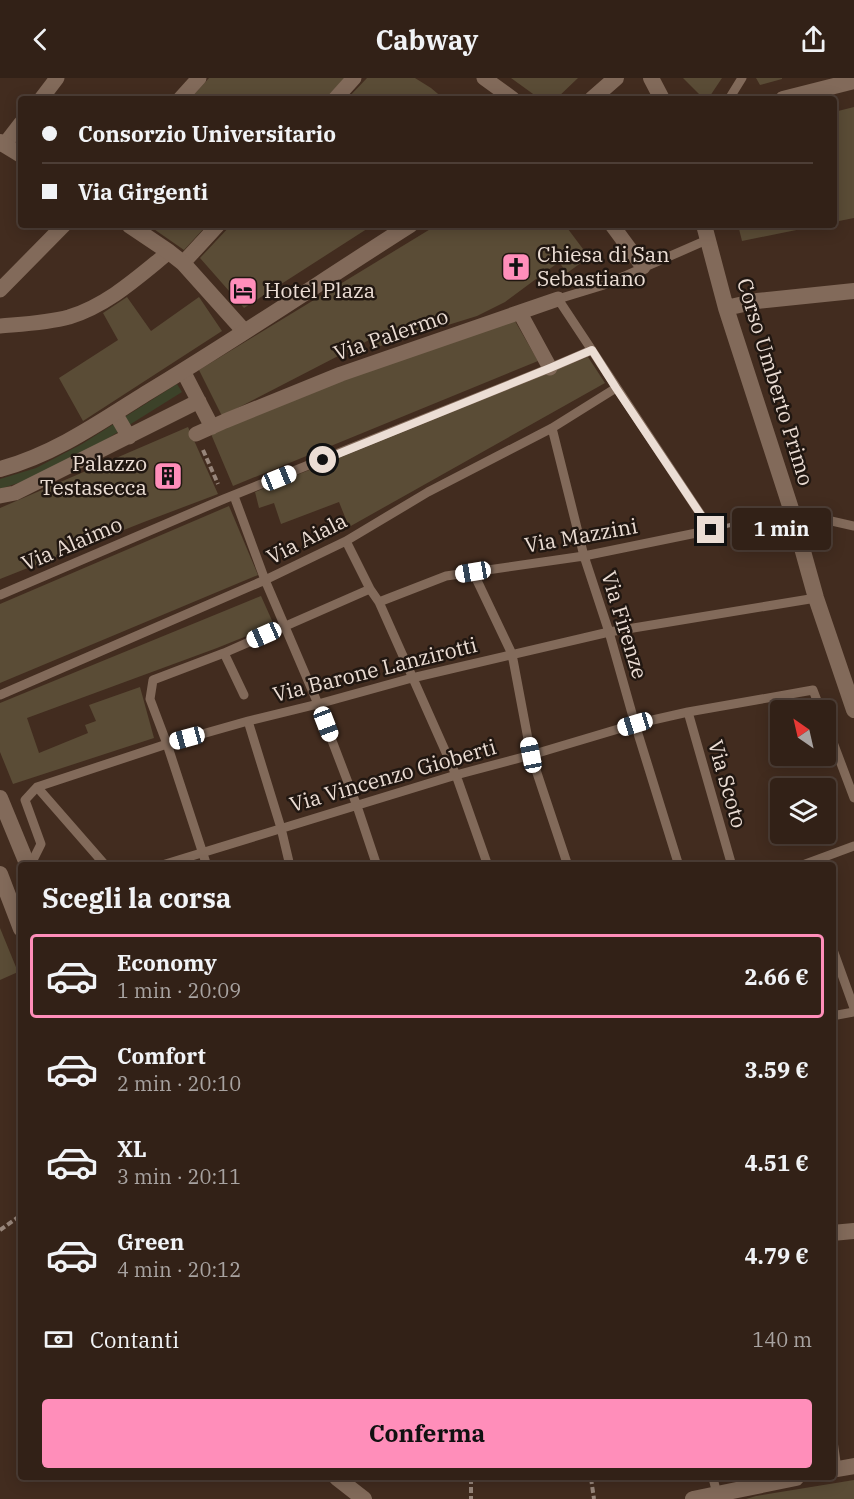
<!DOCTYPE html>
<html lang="it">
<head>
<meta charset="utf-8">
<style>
	:root { --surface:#322117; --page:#3a2920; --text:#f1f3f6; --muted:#a8a3a1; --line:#4d3e36; --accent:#ff8eba }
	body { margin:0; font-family:"IBM Plex Serif",serif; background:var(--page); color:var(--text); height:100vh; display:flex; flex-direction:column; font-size:22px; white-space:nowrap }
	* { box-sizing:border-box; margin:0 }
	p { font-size:20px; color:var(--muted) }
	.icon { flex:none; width:33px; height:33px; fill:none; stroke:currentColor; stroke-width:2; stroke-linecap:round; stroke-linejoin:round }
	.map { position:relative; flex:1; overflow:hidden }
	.drawer { position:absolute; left:18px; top:784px; width:818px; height:618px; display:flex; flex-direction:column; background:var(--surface); border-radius:6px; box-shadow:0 3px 15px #0003,0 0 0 2px var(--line) }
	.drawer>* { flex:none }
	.hud { position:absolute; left:18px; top:18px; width:819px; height:132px; border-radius:6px; box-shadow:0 3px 15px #0003,0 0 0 2px var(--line); display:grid; align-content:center; height:132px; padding:0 24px; background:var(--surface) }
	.needle { width:39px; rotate:326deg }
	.fabs { position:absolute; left:770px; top:622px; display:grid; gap:12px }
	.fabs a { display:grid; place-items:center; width:66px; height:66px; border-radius:6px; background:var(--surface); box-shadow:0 3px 15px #0003,0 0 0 2px var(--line); font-size:30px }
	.end { position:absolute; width:27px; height:27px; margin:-14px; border:8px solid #ebddd4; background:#111; box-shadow:0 0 0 3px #111 }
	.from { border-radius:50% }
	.bubble { position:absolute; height:42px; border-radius:6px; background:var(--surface); box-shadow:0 3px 15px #0003,0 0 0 2px var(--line); font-size:20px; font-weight:700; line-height:42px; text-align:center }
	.car { position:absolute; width:18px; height:36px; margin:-18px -9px; border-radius:8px; box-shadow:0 0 4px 2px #0007; background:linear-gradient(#fff 24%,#345 0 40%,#fff 0 76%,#345 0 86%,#fff 0) }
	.hud b { display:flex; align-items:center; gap:21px; height:57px; font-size:22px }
	.hud b+b { border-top:2px solid var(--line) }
	.hud i { width:15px; height:15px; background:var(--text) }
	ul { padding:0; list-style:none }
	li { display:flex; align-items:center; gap:18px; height:84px; margin:0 12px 9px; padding:0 12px; border:3px solid transparent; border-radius:6px }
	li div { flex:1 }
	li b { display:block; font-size:22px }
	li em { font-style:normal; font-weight:700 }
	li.selected { border-color:var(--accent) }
	li>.icon { width:54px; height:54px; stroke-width:1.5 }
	h2 { padding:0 24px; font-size:27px; line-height:72px }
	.pay { display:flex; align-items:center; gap:15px; height:66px; padding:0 24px; font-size:22px }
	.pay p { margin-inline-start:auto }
	.button { display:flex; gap:12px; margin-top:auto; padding:12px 24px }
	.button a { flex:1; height:69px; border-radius:6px; background:var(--accent); color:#111; font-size:24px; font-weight:700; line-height:69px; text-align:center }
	header { display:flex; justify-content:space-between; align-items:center; height:78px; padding:0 24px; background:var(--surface); font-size:27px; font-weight:700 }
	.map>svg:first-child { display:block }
	.grass { fill:#3c4229 }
	.building { fill:#5a4c36 }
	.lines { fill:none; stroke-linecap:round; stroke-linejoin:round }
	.path { stroke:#97857a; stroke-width:4; stroke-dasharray:6 3; stroke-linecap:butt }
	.service { stroke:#826a5a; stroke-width:9 }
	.pedestrian { stroke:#826a5a; stroke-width:15 }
	.minor { stroke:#826a5a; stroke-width:16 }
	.tertiary { stroke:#826a5a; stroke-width:16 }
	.route { stroke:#ebddd4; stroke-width:8 }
	.labels { text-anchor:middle; stroke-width:5; stroke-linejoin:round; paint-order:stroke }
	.poi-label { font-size:21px; fill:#ebddd4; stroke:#211711; text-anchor:start }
	.street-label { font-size:21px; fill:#ebddd4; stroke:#211711 }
</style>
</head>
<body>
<header><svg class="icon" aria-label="back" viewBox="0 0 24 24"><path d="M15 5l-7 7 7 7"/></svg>Cabway<svg class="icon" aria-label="share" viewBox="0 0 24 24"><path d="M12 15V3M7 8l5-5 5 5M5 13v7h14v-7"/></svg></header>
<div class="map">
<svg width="854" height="1421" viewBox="0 0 854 1421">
	<rect width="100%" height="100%" fill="#422c1f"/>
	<!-- grass -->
	<path class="grass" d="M177,306L182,314L86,374L39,398L0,411V401L36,390L82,366Z"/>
	<!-- building -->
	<path class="building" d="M209,0H345L325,21H319L317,19L315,21H190Z
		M367,0H415L431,10L444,21H347Z
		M511,0H578L556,21H540Z
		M683,0H722L708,21H704Z
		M756,0H782V1L760,7Z
		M854,29V140L834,144V34Z
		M148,147H207L184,172Z
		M231,147H373L244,230L200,180Z
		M437,147H565L589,179L567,195L559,184L505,224L477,238L377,269L373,260L222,338L199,292Z
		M738,147H815L816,148L742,163Z
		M127,219L151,253L199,219L222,253L83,343L59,300L118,262L103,235Z
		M515,243L538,283L233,408L211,356L383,286Z
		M588,279L605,305L349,449L339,424L281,446L274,425L259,430L255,414Z
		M188,349L218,416L144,444L0,501V430Z
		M229,428L258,497L0,605V526Z
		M261,518L274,547L217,570L27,640L39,675L88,655L85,647L96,643L89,627L140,609L154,660L13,706L0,674V625Z
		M0,850L18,894L0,902Z
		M854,1402V1421H746L756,1418Z"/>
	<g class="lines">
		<!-- path -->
		<path class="path" d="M203,372L218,406
			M726,448L774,438
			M0,1152L21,1137
			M471,1400V1421
			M591,1400L594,1421"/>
		<!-- service -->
		<path class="service" d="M729,21L742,0
			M552,350L584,478L609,554L635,646L679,788
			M234,418L265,502L318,626L357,728L377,788
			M792,434L854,448
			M346,463L370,511L379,524L456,697L488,788
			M473,494L512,576L531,677L568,788
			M0,517L224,421L550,290L592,272
			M379,524L446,498L584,478L711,452L558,221L604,207L709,161
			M224,575L244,617
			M0,617L265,502L346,463L428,414L552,350L616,310
			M688,634L732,788
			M248,643L281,750L290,788
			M825,643L854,720
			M37,709L106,788
			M30,788L41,766L25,722L37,709L167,666L248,643L318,626L412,600L609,554L816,520
			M159,788L456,697L531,677L635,646L688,634L813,612L821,633
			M207,788L167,666L150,621L153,602L224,575L370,511
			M800,788L854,768
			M832,869L854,930
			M832,938L854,934
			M832,1356L837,1391
			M713,1400L717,1416"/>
		<!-- pedestrian -->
		<path class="pedestrian" d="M484,0L513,21
			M41,21L57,0
			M180,21L199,0
			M335,21L354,0
			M4,67L21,45
			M612,147L643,189
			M183,185L218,147
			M0,212L64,147
			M520,235L550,290
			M0,248C23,246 47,245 69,239C108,227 138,199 169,174
			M183,293L212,349
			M115,335L129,359
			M196,356L225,343L341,296L558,221
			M0,418L15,415L199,323"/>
		<!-- minor -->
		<path class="minor" d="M651,0L662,21
			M783,21L854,3
			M0,64L21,77
			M129,147L169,174L183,185L244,253
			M704,147L726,230L792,434L816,520L854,632
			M726,230L757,223L854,213
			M0,796L21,851
			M832,1392L854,1388
			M337,1400L364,1421
			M693,1421L796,1400"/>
		<!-- tertiary -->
		<path class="tertiary" d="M592,21L616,0
			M0,391C53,377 99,345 145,316C235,262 322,203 410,147
			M0,720L28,788
			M832,1155L854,1153"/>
	</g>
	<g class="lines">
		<!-- route -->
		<path class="route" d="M323,382L550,290L592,272L616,310L711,452"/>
	</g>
	<!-- icons -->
	<defs>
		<g id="church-square" transform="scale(1.5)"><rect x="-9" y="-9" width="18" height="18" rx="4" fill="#ff8eba" stroke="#211711"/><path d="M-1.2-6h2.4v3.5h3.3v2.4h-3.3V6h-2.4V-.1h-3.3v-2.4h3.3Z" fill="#111"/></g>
		<g id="hotel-square" transform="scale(1.5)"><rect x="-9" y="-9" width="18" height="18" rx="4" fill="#ff8eba" stroke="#211711"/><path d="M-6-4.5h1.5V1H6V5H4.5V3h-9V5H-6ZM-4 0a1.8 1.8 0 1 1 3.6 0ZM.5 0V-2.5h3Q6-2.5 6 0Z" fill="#111"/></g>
		<g id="building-square" transform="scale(1.5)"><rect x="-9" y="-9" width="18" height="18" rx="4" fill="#ff8eba" stroke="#211711"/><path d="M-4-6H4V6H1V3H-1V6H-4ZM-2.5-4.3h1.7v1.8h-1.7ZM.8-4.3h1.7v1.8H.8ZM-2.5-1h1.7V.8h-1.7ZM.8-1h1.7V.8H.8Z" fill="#111"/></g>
	</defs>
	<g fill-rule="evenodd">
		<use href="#church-square" x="516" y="189"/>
		<use href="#hotel-square" x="243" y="213"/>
		<use href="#building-square" x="168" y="398"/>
	</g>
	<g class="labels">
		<!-- poi labels -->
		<g class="poi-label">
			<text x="537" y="184">Chiesa di San<tspan x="537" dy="24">Sebastiano</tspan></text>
			<text x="264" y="220">Hotel Plaza</text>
			<text x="147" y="393" text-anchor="end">Palazzo<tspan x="147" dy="24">Testasecca</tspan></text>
		</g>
		<!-- street labels -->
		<g class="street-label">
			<text transform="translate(391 257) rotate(-19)" y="7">Via Palermo</text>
			<text transform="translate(775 304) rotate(73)" y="7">Corso Umberto Primo</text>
			<text transform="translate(581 458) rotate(-10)" y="7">Via Mazzini</text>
			<text transform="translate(307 461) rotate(-27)" y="7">Via Aiala</text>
			<text transform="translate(72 466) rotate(-23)" y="7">Via Alaimo</text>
			<text transform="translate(624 547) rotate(73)" y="7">Via Firenze</text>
			<text transform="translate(375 592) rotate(-14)" y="7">Via Barone Lanzirotti</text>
			<text transform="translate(393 698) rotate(-16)" y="7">Via Vincenzo Gioberti</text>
			<text transform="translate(727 706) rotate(74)" y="7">Via Scoto</text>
		</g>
	</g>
</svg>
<div class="fabs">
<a><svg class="needle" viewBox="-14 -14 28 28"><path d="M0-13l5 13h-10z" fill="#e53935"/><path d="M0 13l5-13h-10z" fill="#a8a3a1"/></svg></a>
<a><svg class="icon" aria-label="layers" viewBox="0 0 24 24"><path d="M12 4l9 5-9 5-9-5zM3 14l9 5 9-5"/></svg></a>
</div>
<i class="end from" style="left:323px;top:382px"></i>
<i class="end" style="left:711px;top:452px"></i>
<div class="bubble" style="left:732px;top:430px;width:99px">1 min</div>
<i class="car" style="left:279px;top:400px;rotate:68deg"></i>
<i class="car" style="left:473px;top:494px;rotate:260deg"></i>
<i class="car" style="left:264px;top:557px;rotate:246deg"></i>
<i class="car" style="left:326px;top:646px;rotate:159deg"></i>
<i class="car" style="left:635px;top:646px;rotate:253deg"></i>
<i class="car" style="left:187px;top:660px;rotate:255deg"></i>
<i class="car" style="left:531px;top:677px;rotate:349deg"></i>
<div class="hud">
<b><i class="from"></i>Consorzio Universitario</b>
<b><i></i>Via Girgenti</b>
</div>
<section class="drawer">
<h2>Scegli la corsa</h2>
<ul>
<li class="selected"><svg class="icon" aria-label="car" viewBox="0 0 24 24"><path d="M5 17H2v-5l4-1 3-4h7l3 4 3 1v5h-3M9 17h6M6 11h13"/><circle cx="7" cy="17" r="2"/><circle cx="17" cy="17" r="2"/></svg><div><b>Economy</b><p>1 min · 20:09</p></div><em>2.66 €</em></li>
<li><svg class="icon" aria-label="car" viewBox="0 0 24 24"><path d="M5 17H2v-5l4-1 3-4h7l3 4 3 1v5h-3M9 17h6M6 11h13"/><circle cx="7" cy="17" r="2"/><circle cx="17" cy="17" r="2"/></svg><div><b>Comfort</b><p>2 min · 20:10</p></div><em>3.59 €</em></li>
<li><svg class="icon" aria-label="car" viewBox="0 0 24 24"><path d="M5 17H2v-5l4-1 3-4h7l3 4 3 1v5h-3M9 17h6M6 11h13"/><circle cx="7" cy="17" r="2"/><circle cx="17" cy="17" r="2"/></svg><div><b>XL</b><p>3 min · 20:11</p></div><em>4.51 €</em></li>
<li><svg class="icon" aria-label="car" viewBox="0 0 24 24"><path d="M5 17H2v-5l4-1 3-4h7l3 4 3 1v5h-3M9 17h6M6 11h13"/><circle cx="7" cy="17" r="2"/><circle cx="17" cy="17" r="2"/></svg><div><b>Green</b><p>4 min · 20:12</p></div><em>4.79 €</em></li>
</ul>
<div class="pay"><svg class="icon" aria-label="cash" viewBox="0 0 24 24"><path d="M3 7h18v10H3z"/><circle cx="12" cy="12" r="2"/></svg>Contanti<p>140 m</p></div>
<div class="button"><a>Conferma</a></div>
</section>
</div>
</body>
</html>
